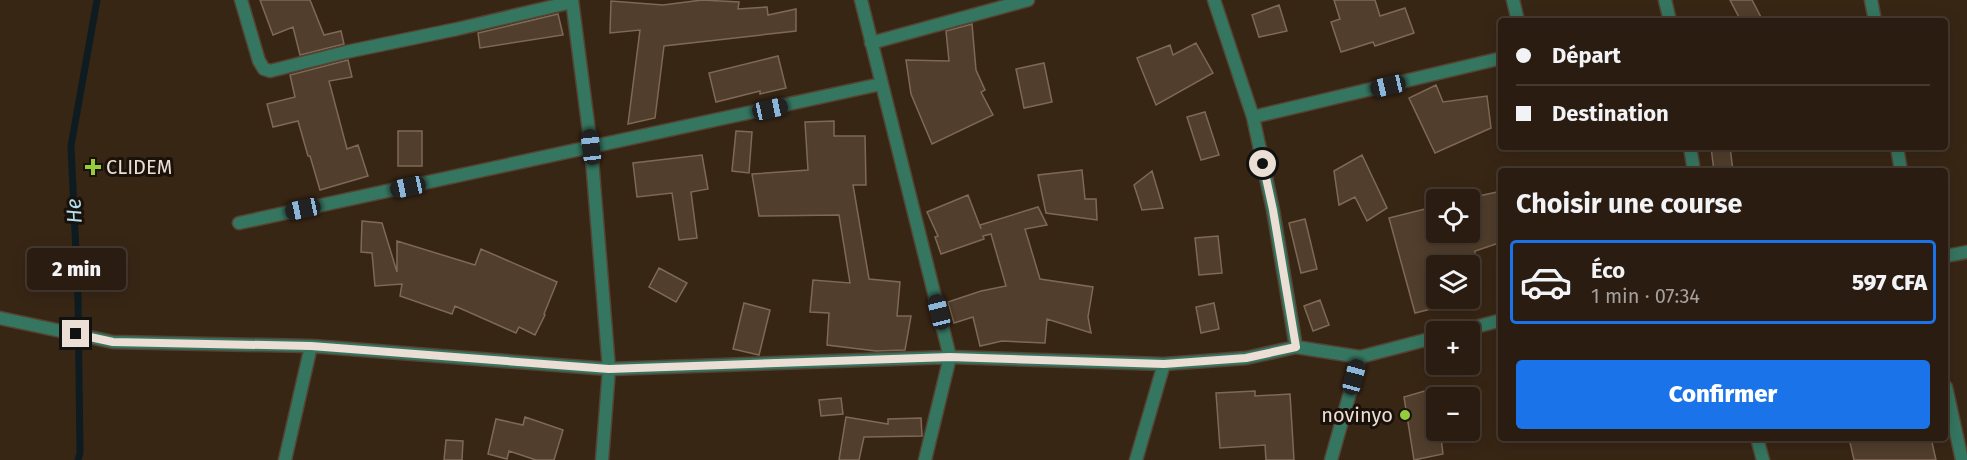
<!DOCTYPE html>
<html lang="fr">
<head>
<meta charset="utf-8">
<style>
	:root { --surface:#2a1c10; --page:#322519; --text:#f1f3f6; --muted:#a5a19f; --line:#463a30; --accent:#1a73e8 }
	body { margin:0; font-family:"Fira Sans",sans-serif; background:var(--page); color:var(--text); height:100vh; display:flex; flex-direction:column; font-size:22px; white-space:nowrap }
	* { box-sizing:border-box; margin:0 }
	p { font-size:20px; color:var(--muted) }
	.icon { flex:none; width:33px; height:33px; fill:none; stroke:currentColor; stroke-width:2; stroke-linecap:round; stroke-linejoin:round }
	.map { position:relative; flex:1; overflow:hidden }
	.details { position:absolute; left:1498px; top:168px; width:450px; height:273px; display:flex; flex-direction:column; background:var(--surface); border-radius:6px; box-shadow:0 3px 15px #0003,0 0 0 2px var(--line) }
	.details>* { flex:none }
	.banner { position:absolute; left:1498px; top:18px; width:450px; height:132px; border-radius:6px; box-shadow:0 3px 15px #0003,0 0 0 2px var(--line); display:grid; align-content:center; height:132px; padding:0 18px; background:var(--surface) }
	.tools { position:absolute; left:1426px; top:189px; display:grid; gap:12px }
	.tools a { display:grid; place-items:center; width:54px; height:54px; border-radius:6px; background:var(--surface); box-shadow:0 3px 15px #0003,0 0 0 2px var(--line); font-size:30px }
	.end { position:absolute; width:27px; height:27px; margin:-14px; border:8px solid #ebded4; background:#111; box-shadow:0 0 0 3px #111 }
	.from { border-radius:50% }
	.bubble { position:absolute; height:42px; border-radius:6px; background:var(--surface); box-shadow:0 3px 15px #0003,0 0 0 2px var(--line); font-size:20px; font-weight:800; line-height:42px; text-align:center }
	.car { position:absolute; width:18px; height:36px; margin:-18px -9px; border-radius:8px; box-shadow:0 0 4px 2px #0007; background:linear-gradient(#222 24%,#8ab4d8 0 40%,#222 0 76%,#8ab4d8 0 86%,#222 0) }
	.banner b { display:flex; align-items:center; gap:21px; height:57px; font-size:22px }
	.banner b+b { border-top:2px solid var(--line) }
	.banner i { width:15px; height:15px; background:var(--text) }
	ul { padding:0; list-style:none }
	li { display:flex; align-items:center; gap:18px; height:84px; margin:0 12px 9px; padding:0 6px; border:3px solid transparent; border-radius:6px }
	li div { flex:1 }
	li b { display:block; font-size:22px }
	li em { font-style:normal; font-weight:800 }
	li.current { border-color:var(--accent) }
	li>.icon { width:54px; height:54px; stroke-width:1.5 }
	h2 { padding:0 18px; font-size:27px; line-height:72px }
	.action { display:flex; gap:12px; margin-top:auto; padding:12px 18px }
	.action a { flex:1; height:69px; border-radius:6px; background:var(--accent); color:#fff; font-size:24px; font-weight:800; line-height:69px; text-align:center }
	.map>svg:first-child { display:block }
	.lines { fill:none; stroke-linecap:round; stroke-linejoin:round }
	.stream { stroke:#0e1c21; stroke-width:7 }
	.building { fill:#513e2c; stroke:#7f6956; stroke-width:1.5 }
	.minor-casing { stroke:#554334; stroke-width:15 }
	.minor { stroke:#357660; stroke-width:12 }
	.route { stroke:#ebded4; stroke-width:8 }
	.poi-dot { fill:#95cc3b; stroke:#19110a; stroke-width:2 }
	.labels { text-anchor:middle; stroke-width:6; stroke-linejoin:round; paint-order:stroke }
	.poi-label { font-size:20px; fill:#ebded4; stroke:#19110a; text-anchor:start }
	.water-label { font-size:21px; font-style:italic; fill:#afe0f2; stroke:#19110a }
</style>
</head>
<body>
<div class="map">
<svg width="1967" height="460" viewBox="0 0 1967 460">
	<rect width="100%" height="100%" fill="#382615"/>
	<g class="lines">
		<!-- stream -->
		<path class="stream" d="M78,460L80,453L78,296L71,146L97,0"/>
	</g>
	<!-- building -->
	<path class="building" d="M260,0H310L324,35L341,31L344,44L300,55L293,27L273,35Z
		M702,0L739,2L738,9L767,7L768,15L796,9V31L664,46L655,118L628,124L640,30L610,33L611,1L663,5Z
		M1334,0H1375L1380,16L1405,8L1414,33L1375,46L1373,42L1341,52L1331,22L1340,19Z
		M1730,0H1752L1763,21H1741Z
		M1279,5L1287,31L1259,37L1252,15Z
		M558,14L563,35L480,48L478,33Z
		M972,24L976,70L985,90L981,92L993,115L932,144L911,94L906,60L949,61L946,31Z
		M1196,43L1213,73L1156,105L1137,58L1170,45L1173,55Z
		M778,56L786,88L760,94V91L716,102L709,73Z
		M348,60L352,77L329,81L347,149L358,145L368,176L320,190L310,156H308L298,121L273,127L267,104L295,97L290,75Z
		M1044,63L1052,102L1024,108L1016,69Z
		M1436,85L1443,102L1487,96L1491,128L1435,153L1409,98Z
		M1205,112L1219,155L1201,160L1187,117Z
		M834,121V136H865L866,185H853L869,279L900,282L897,316H911L905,350L876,351L827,345L829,313L810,312L813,280L850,283L839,215L759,216L752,174L808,170L805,122Z
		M398,131H422V166H398Z
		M736,131L752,132L749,173L732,171Z
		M1711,147H1730L1733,171H1714Z
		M702,155L708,189L691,192L697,238L679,240L672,193L637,197L633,163Z
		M1362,155L1387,208L1367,221L1355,197L1339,205L1334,171Z
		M1082,170L1085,199H1096L1097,220L1046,213L1038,175Z
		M1152,171L1163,208L1142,210L1134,185Z
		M1502,191V242L1475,251L1473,285L1470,287V266H1437V298H1454L1435,308L1415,313L1389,218L1437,206V232H1470V200H1460Z
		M968,195L981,229L980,225L1038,207L1047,225L1025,229L1040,279L1093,287L1088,317L1091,333L1047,319L1045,343L1002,341L980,346L973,317L954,323L948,302L981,291L1006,286L991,234L983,236L984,239L941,254L935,237L938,236L927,212Z
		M1305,219L1317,269L1301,273L1289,223Z
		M362,221L382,223L397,272V241L475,265L481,249L557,282L544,314L545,315L535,335L519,327L516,333L455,306L452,314L400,296L402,284L375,286L372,253L361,252Z
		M1218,236L1222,273L1199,275L1195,238Z
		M659,268L687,283L676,302L649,287Z
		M1320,300L1329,325L1313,331L1304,306Z
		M744,303L770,310L759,355L733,349Z
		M1214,303L1219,329L1201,333L1196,307Z
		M1435,388L1437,430H1440L1443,454L1414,460L1404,397Z
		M1255,391V396L1290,394L1294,460H1266L1265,445L1220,448L1216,393Z
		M841,398L843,414L821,416L819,400Z
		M525,417L563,430L554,460H536L509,451L507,459L488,454L496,419L523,425Z
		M846,417L888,424V419L921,418L922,436L864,437L859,460H839Z
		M1849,438H1931L1936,460H1854Z
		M446,440L463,441L462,460H444Z"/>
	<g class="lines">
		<!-- minor casing -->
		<g class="minor-casing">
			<path id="minor" d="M241,0L259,61L264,69L270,71L346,52L457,29L572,2
				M572,0L591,147L609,369L602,460
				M861,0L950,357L925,460
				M1214,0L1253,117L1502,58
				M1513,0L1518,21
				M1665,0L1670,21
				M1871,0L1875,21
				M871,43L1028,0
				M1253,117L1273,210L1296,347
				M1690,147L1694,171
				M1897,147L1901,171
				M239,223L881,84
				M1946,256L1967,252
				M0,318L113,342L311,346L609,369L950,357L1164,364L1246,358L1296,347L1360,357L1437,337
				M1456,332L1502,320
				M1946,387L1962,460
				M1757,438L1763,460
				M285,460L311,346
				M1136,460L1164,364
				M1331,460L1360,357"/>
		</g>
		<!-- minor -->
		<use href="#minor" class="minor"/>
	</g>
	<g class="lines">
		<!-- route -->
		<path class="route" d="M76,334L113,342L311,346L609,369L950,357L1164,364L1246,358L1296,347L1273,210L1263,164"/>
	</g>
	<!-- markers -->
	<g class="poi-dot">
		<path d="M90 158h6v6h6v6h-6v6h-6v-6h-6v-6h6z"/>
		<circle cx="1405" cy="415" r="6"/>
	</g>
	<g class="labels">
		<!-- poi labels -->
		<g class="poi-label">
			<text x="106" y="174">CLIDEM</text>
			<text x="1393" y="422" text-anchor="end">novinyo</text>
		</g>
		<!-- water labels -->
		<g class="water-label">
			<text transform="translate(74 211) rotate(-93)" y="7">He</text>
		</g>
	</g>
</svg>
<div class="tools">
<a><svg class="icon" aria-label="locate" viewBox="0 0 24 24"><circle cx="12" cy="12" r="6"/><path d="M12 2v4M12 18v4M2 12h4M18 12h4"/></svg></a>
<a><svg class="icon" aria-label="layers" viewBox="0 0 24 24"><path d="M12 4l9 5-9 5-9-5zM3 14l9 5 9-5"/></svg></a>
<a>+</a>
<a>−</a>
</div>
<i class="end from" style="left:1263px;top:164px"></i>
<i class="end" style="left:76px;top:334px"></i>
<div class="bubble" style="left:27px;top:248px;width:99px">2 min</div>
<i class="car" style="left:1388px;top:86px;rotate:257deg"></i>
<i class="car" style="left:770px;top:109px;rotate:78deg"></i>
<i class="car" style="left:591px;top:147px;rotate:353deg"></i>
<i class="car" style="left:408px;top:187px;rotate:258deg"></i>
<i class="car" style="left:303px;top:209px;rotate:258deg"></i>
<i class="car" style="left:939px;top:312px;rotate:346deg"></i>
<i class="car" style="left:1354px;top:377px;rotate:15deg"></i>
<div class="banner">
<b><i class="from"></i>Départ</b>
<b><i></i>Destination</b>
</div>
<section class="details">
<h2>Choisir une course</h2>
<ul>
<li class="current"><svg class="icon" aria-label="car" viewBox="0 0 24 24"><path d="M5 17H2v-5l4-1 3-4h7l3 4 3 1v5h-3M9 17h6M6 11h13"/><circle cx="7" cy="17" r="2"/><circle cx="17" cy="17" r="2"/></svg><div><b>Éco</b><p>1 min · 07:34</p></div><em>597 CFA</em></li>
</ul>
<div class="action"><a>Confirmer</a></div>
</section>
</div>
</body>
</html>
